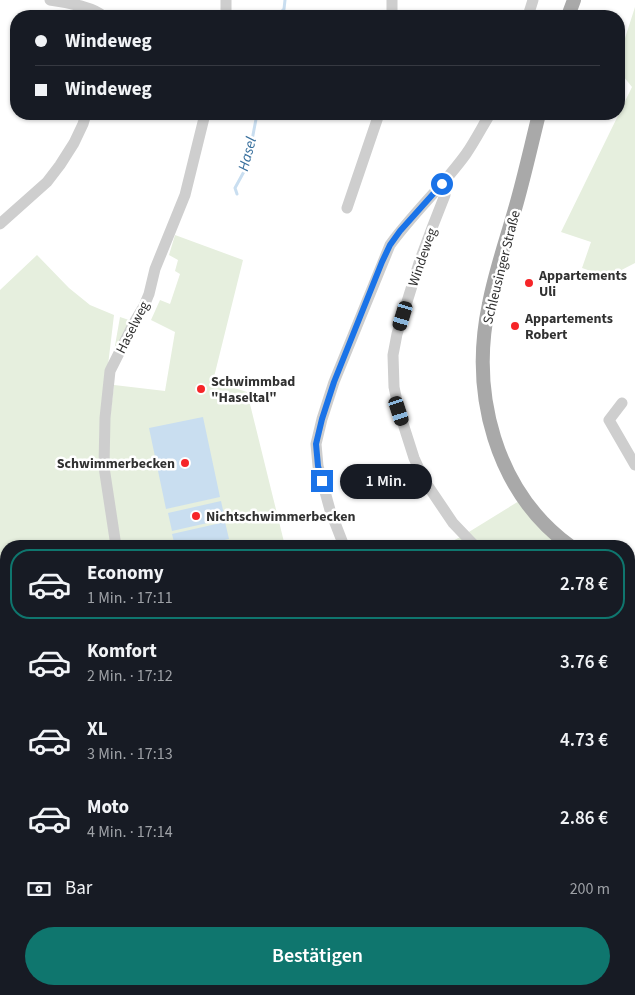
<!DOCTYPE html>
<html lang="de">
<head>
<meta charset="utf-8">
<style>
	:root { --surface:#171b24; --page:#242831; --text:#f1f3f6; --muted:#9ea1a6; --line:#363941; --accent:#0f766e }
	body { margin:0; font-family:"Source Sans 3",sans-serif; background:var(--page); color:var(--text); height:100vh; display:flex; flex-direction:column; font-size:19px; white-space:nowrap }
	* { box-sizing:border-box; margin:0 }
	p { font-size:16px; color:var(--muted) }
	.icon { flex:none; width:28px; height:28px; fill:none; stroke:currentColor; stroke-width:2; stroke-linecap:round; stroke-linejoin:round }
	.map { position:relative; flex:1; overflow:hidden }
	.side { position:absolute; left:0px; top:540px; width:635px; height:455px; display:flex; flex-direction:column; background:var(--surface); border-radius:20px 20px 0 0; box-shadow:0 1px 4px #0004 }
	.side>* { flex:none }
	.guide { position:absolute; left:10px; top:10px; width:615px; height:110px; border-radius:20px; box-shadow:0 1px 4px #0004; display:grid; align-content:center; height:110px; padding:0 25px; background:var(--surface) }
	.end { position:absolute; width:22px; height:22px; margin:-11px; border:6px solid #1a73e8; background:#fff; box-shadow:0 0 0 2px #fff }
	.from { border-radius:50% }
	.bubble { position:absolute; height:35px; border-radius:18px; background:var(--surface); box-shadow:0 1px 4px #0004; font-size:16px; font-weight:600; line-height:35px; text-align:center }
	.car { position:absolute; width:15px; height:30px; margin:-15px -8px; border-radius:6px; box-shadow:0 0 4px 1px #0007; background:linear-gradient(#222 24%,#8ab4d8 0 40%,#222 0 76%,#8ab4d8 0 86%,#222 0) }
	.guide b { display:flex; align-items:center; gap:18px; height:48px; font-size:19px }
	.guide b+b { border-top:1px solid var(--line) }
	.guide i { width:12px; height:12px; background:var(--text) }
	ul { padding:9px 0 0; list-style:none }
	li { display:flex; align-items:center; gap:15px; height:70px; margin:0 10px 8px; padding:0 15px; border:2px solid transparent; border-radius:20px }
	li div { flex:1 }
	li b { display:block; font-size:19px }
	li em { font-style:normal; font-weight:600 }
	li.selected { border-color:var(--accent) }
	li>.icon { width:45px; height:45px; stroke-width:1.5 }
	.pay { display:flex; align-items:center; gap:12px; height:55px; padding:0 25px; font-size:19px }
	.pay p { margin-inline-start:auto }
	.button { display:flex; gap:10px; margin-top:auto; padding:10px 25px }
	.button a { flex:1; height:58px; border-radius:30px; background:var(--accent); color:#fff; font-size:20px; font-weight:600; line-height:58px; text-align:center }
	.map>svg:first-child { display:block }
	.green { fill:#e6efde }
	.water { fill:#c9def0 }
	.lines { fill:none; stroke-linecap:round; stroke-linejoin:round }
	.stream { stroke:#c9def0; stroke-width:3 }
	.minor { stroke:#cecece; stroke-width:11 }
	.major { stroke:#a9a9a9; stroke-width:14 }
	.route { stroke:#1a73e8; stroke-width:6 }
	.poi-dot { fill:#f62528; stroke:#fff; stroke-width:2 }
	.labels { text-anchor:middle; stroke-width:5; stroke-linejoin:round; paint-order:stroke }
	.street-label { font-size:14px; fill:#313131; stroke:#fff }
	.poi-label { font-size:14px; font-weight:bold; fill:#313131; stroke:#fff; text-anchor:start }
	.water-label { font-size:15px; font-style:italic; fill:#366e9c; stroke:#fff }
</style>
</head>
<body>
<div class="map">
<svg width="635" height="995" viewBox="0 0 635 995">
	<rect width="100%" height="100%" fill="#fff"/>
	<!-- green -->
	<path class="green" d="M635,7V263L608,277L582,268L591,242L561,232L632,87L619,71V57Z
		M175,235L243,260L213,381L247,392L285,546H116L104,467L114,385L165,391L175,332L151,320L160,300L170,304L180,274L175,271L178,260L169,255Z
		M37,255L69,288L90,305L114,315L106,382L112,546H6V989H571L590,995H0V290Z
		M120,317L132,321L113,357Z
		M524,498L570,546H443L464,535Z
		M629,582L635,585V846L629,838Z"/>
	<!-- water -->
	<path class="water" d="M203,417L220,497L166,509L149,428Z
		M221,501L225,519L172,531L168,513Z
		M225,522L229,539L197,546H175L172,534Z
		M244,989H316L314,995H244Z"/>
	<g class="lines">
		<!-- stream -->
		<path class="stream" d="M279,16L280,13L284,9L285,0
			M237,194L235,188L247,166L257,114"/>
		<!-- minor -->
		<path class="minor" d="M50,0C66,3 92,6 103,16
			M225,16L226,11V0
			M392,16V0
			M528,16L533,0
			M441,185L445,195L432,228L420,260L397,334L393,355L394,387L399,411L414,458L424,480L453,523L475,546
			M347,208L379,114
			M0,224L47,182L60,165L74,143L83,124L86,114
			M622,403L609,420L635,465
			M116,546L104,467L105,418L110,371L135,321L144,306L149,294L155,269L185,195L205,114
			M344,546L330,510L318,466L316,444L322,419L334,382L390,245C413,213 443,186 466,154C475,141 482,127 490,114
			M629,685L635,693
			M176,989L177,995"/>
		<!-- major -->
		<path class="major" d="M568,16L574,0
			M539,114C531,146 524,178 515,209C506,241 495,272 489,304C470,393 495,491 570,546
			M629,582L635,585"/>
	</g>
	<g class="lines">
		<!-- route -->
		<path class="route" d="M322,481L318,466L316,444L322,419L334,382L382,262L390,245L400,231L442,184"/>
	</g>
	<!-- markers -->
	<g class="poi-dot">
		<circle cx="529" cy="283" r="5"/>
		<circle cx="515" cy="326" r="5"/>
		<circle cx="201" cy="389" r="5"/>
		<circle cx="185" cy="463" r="5"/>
		<circle cx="196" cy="516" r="5"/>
	</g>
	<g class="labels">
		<!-- street labels -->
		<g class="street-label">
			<text transform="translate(422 257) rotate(-71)" y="5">Windeweg</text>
			<text transform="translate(501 267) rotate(-76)" y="5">Schleusinger Straße</text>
			<text transform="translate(132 327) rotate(-63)" y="5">Haselweg</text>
		</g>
		<!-- poi labels -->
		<g class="poi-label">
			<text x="539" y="280">Appartements<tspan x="539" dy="16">Uli</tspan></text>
			<text x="525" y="323">Appartements<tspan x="525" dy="16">Robert</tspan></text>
			<text x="211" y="386">Schwimmbad<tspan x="211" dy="16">"Haseltal"</tspan></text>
			<text x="175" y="468" text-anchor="end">Schwimmerbecken</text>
			<text x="206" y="521">Nichtschwimmerbecken</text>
		</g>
		<!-- water labels -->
		<g class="water-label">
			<text transform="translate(247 154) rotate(-75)" y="5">Hasel</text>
		</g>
	</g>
</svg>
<i class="end from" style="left:442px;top:184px"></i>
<i class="end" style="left:322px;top:481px"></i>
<div class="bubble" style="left:340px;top:464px;width:92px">1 Min.</div>
<i class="car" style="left:403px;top:316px;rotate:197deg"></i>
<i class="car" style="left:399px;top:411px;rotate:162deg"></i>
<div class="guide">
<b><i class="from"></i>Windeweg</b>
<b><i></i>Windeweg</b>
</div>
<section class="side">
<ul>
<li class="selected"><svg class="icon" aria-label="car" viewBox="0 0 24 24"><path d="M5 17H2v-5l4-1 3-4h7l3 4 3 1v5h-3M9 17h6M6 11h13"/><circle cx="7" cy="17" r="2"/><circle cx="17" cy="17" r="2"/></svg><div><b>Economy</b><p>1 Min. · 17:11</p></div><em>2.78 €</em></li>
<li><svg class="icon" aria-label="car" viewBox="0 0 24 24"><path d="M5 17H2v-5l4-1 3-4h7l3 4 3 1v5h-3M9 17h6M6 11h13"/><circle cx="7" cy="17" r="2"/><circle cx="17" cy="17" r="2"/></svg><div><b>Komfort</b><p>2 Min. · 17:12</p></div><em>3.76 €</em></li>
<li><svg class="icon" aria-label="car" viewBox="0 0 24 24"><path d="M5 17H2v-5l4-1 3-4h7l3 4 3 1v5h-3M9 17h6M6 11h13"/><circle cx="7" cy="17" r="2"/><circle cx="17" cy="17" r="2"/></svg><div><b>XL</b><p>3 Min. · 17:13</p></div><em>4.73 €</em></li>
<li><svg class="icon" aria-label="car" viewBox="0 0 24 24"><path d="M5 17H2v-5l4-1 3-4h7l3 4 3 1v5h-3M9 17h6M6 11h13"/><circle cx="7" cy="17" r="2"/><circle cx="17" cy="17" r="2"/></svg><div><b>Moto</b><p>4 Min. · 17:14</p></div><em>2.86 €</em></li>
</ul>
<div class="pay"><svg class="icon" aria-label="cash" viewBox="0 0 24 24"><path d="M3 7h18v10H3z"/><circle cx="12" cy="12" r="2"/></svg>Bar<p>200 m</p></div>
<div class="button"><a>Bestätigen</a></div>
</section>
</div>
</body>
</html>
